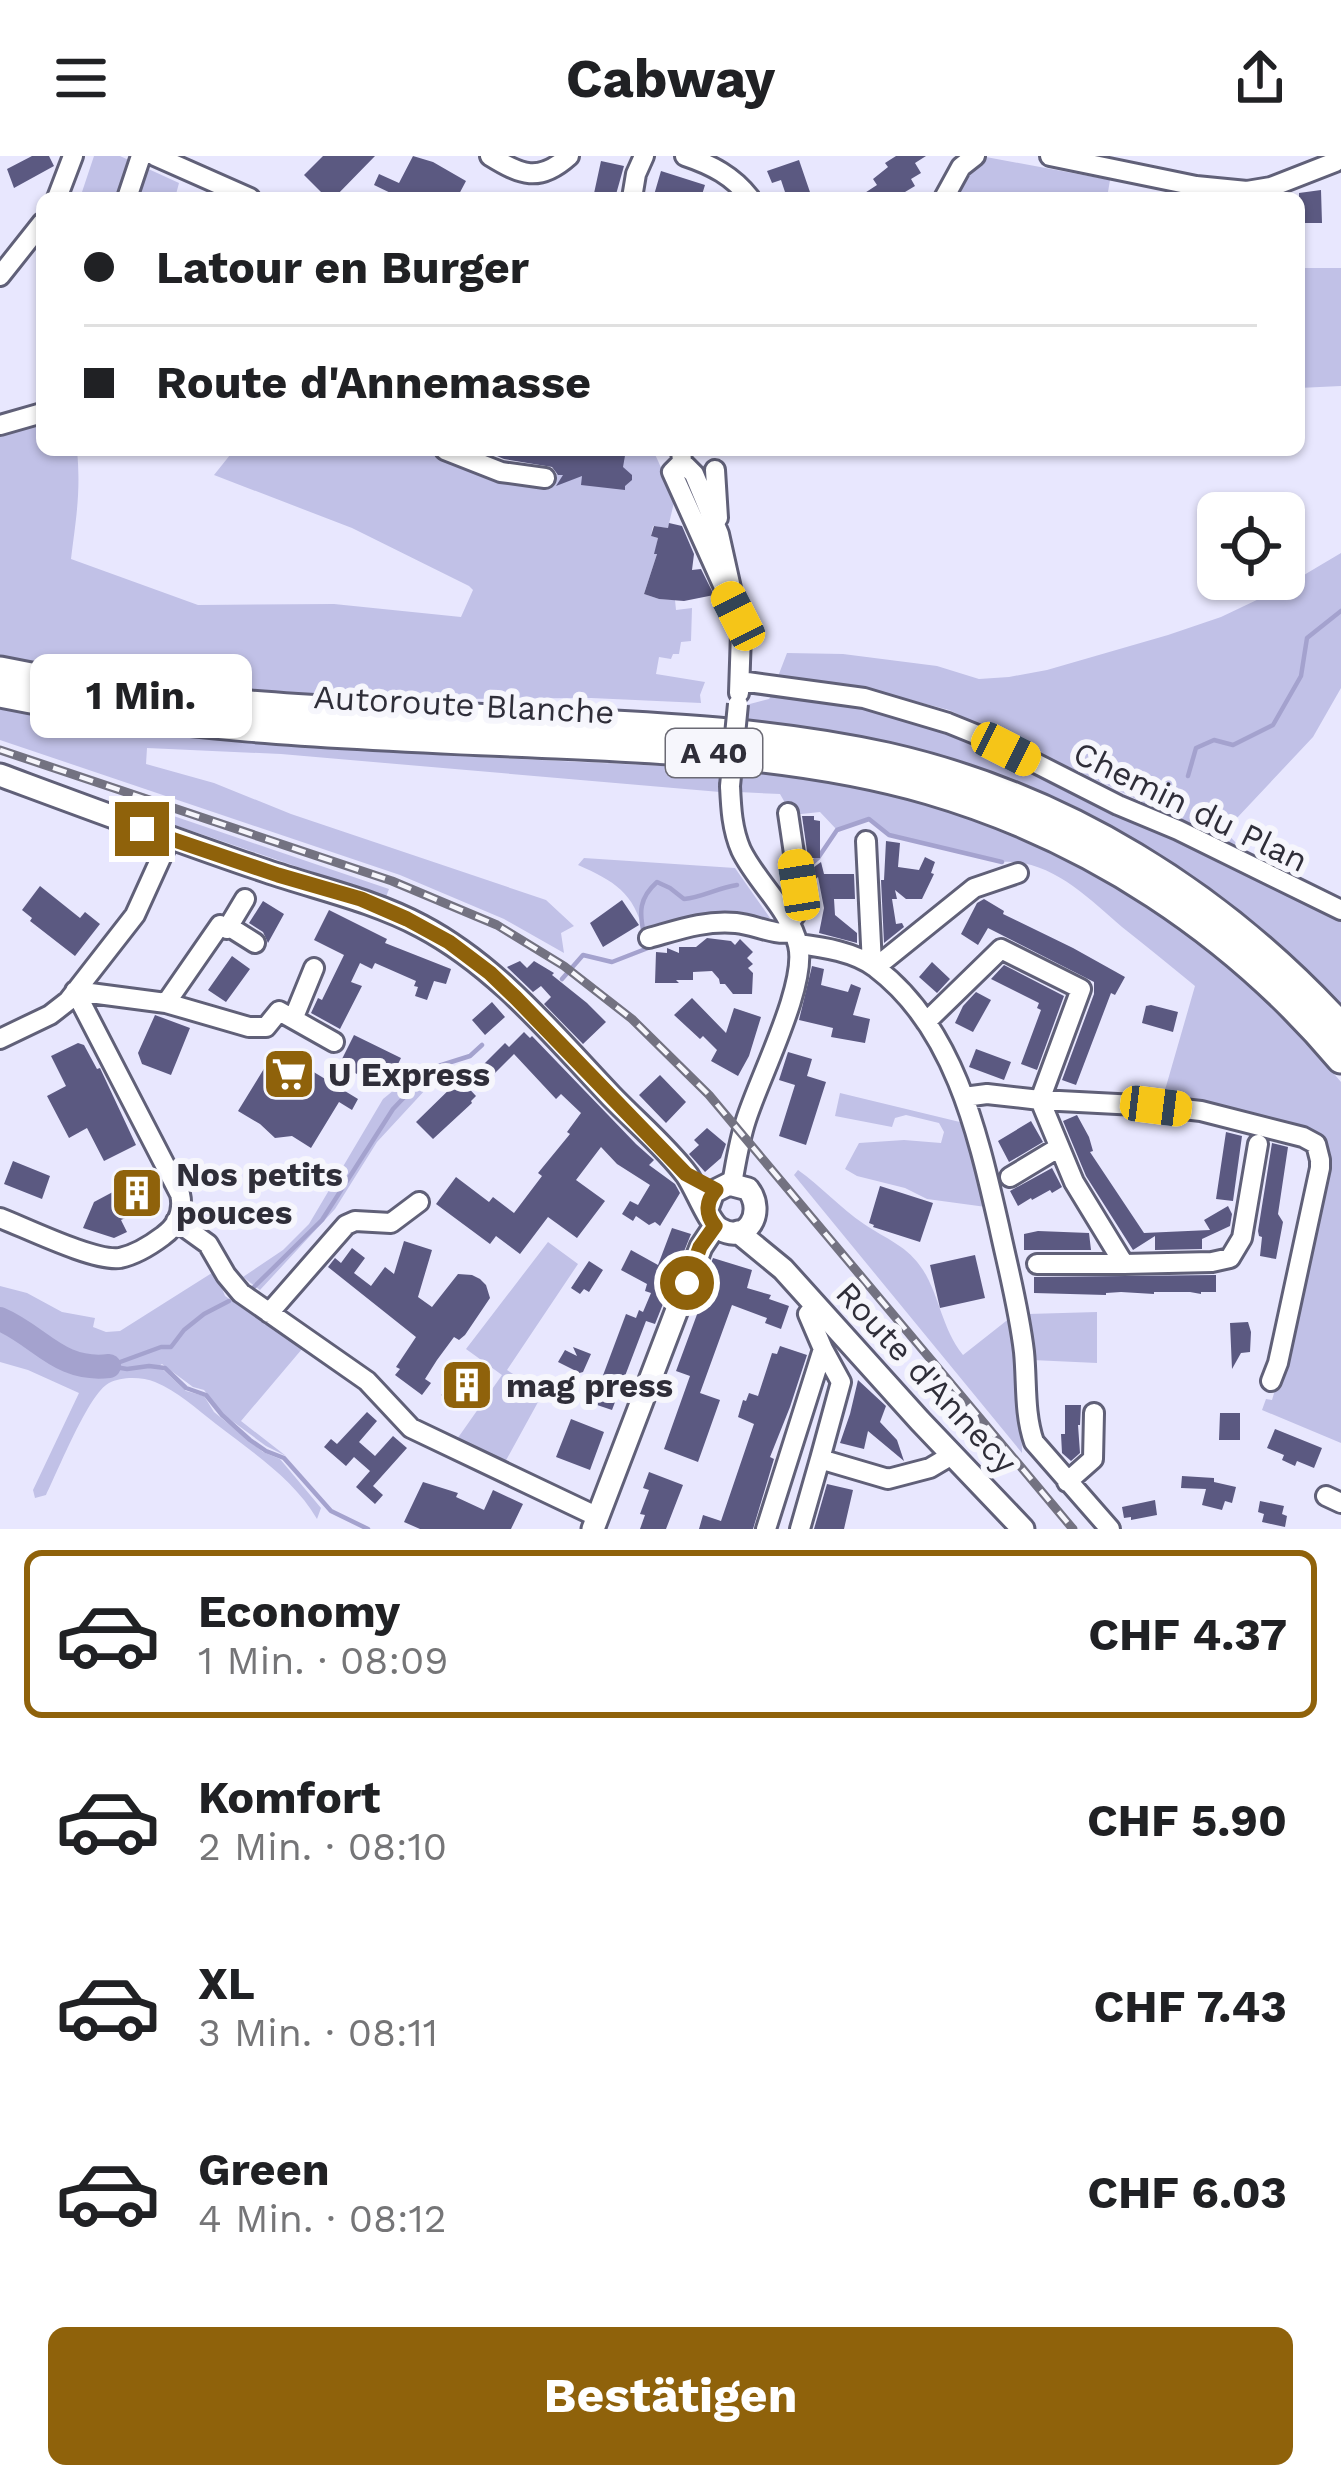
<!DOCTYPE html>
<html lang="de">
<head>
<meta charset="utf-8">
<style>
	:root { --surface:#fff; --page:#f6f6f6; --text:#202124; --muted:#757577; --line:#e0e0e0; --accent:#8f620b }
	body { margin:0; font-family:"Work Sans",sans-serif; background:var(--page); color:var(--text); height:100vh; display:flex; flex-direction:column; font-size:45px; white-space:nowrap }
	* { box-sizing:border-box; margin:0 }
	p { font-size:39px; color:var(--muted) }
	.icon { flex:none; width:66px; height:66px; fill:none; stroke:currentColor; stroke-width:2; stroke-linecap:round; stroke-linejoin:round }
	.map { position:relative; height:1373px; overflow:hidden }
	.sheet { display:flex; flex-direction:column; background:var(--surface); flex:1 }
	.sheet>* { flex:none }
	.top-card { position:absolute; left:36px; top:36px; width:1269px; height:264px; border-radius:18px; box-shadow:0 3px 9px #0004; display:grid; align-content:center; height:264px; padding:0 48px; background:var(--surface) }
	.fabs { position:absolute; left:1197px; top:336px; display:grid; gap:24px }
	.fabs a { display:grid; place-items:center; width:108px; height:108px; border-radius:18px; background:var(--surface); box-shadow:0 3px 9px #0004; font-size:60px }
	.end { position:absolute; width:54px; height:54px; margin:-27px; border:15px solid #8f620b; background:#fff; box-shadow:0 0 0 6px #fff }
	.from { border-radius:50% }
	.bubble { position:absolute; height:84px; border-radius:18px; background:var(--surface); box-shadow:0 3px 9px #0004; font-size:39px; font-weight:700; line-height:84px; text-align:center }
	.car { position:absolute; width:36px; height:72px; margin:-36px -18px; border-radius:15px; box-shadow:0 0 9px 3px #0007; background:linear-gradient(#f5c518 24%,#345 0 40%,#f5c518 0 76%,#345 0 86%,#f5c518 0) }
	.top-card b { display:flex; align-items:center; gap:42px; height:114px; font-size:45px }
	.top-card b+b { border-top:3px solid var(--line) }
	.top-card i { width:30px; height:30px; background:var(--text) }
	ul { padding:21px 0 0; list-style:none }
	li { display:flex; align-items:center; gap:36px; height:168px; margin:0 24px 18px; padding:0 24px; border:6px solid transparent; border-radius:18px }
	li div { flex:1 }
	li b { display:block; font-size:45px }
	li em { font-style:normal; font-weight:700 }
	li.current { border-color:var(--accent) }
	li>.icon { width:108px; height:108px; stroke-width:1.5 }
	.cta { display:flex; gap:24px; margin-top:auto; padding:24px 48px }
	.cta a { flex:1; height:138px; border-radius:18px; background:var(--accent); color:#fff; font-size:48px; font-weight:700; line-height:138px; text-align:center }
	header { display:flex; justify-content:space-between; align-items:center; height:156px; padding:0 48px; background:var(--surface); font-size:54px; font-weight:700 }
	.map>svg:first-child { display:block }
	.green { fill:#c1c1e7 }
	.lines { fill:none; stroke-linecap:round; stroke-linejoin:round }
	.stream { stroke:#a4a2ce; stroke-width:4.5 }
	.river { stroke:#a4a2ce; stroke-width:24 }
	.building { fill:#5b5981 }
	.minor-casing { stroke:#606078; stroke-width:24 }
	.major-casing { stroke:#606078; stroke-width:27 }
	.highway-casing { stroke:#606078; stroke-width:33 }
	.minor { stroke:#fff; stroke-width:18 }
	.major { stroke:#fff; stroke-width:21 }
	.highway { stroke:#fff; stroke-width:27 }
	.rail-casing { stroke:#737281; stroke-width:9 }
	.rail { stroke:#f6f6fc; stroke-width:4.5; stroke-dasharray:14; stroke-linecap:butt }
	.minor-bridge-casing { stroke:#606078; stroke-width:24; stroke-linecap:butt }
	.minor-bridge { stroke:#fff; stroke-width:18 }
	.route { stroke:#8f620b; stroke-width:15 }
	.labels { text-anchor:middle; stroke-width:12; stroke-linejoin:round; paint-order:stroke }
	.shield { fill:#f6f6fc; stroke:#6b6a74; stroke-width:3 }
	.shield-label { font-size:30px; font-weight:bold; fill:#2f2e39 }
	.street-label { font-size:33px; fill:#2f2e39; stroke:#f6f6fc }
	.poi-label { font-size:33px; font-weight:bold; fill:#2f2e39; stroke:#f6f6fc; text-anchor:start }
</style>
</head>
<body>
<header><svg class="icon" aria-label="menu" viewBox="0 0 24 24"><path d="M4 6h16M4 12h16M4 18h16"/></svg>Cabway<svg class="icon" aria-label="share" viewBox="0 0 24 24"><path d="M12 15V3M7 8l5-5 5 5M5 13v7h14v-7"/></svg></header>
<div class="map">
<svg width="1341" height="1373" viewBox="0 0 1341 1373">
	<rect width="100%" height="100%" fill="#e8e7fe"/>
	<!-- green -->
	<path class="green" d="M94,0H120L179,27L175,42H80Z
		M986,1L1110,24L1107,42H956L973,7Z
		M1299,112H1341V230L1299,232Z
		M42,265V294H77C81,336 76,362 71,403L198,449L334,448L461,461L473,434L469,430L352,372L214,319L234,294H421L478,315L549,326L578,294H653L675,342L668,372L653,370L651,380L658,382L655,397L657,398L644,438L659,443L675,444L676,454L692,452L691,485L681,486L679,498H673L671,503L659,501L656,518L705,526L700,539L701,547L591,542L458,543L457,548L279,539L103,521L0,502V278Z
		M1341,397V532L1313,581L1236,663L1227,677L1236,687L1235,690L949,554L864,532L777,523L787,497L843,498L937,510L979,523L1009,521L1047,514L1168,479L1221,461L1282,432Z
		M771,540L840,546L898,558L990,591L1341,759V850C1236,736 1101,649 952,604C885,584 815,574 746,565V549L769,543Z
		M0,553C238,595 481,600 722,613L720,636L281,598L147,592L146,608L214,627L291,658L546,744L574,770L561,777L564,797L504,763L400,719L0,584Z
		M741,615C801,622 862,630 921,646C1087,692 1232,794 1341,926V1287L1262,1254L1266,1243L1272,1244L1283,1207L1324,999L1203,948L1163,941L1195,830C1171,810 1147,791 1122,771C1087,741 1051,703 1002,706L889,679L869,663L837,674L820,656L792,659L780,638L738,636Z
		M144,650L389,733L386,741L148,660Z
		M584,702L735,712L770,762L715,760L644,778C634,736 614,725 578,709Z
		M427,907L439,919L377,986L335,1053L260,1134L243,1121L283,1094L309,1068L383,943Z
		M840,937L964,967L986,1051L927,1043L905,1032L857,1020L845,1013L859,987L904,984L941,987L944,976L939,967L906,959L895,962L892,971L835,960Z
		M798,1014C821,1030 840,1052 864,1068C886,1083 908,1090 923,1114C940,1141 942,1173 963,1199L1015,1158L1020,1198L1022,1297L794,1019Z
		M548,1086L578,1108L507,1214L543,1237L504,1308L455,1286L502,1219L466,1193Z
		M215,1115L225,1140L302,1193L241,1265L286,1300L266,1290L224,1259L204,1234L193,1231L162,1208L159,1210L186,1235L204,1240L214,1256L263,1296L280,1303L321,1352L317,1363C294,1323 252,1296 216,1268C197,1253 177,1235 155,1226C143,1221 122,1220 109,1227C89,1237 58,1315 46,1339L35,1342L33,1334L79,1237L28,1214L0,1206V1130L27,1137L62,1156L95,1162L93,1171L106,1176L120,1175Z
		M1097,1156V1207L1032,1204L1028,1158Z"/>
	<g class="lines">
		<!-- stream -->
		<path class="stream" d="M1188,620L1196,592L1214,584L1233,589L1273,569L1301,520L1307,482L1341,455
			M804,714L818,702L837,674L869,663L889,679L1002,706
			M644,778C639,756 639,742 657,726L670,732L684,743C703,741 717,732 737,729
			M562,823L583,799L612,806L648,792
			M253,1132L322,1064L393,953L432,912L470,900L482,889
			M112,1209L161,1191H171L184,1174L204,1158L229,1145
			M109,1210L127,1213L149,1210L165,1212L186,1232L206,1239L222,1259L250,1284L266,1295L284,1302L331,1355L368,1373"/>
		<!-- river -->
		<path class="river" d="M0,1163C40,1180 59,1216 109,1210"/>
	</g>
	<!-- building -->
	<path class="building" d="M32,0H49L54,10L14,32L7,13Z
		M323,0H375L334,42H327L304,19Z
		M413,0L433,6L466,25L457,42H401L374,29L379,18L399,27Z
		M896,0H926L915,7L921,17L911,23L915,30L895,42H857L877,29L873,23L888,11L885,7Z
		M799,4L812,42H787L781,24L772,27L767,15Z
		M601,5L624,10L615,42H593Z
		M661,15L705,29L701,42H656L654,39Z
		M1321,34L1322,67H1299V37Z
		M483,294H626L623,311L632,319V324L625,330V334L581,329L582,320L556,330L563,319H558L552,311L504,303Z
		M669,367L682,370L694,398L692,414L701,413L714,439L684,445L659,443L644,438L657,398H654L658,382L651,380L654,370L668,372Z
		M802,660H814V664L820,665V702H808Z
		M886,685L900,687L898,711L919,714L925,701L935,706L931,717L934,718L922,743H906L895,734L897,743H892L896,768L902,767L904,771L884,787L881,724H884Z
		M821,706L824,718H854L855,743H834L835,759L857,777V787L819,777L824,752L818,721L812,726L810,714Z
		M40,730L80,762L85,756L100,768L75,800L30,765L32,762L22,754Z
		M984,743L1004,755L1003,758L1073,792L1125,821L1115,839L1111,837L1076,929L1062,924L1094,838V826L988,772L978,789L961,778L977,747Z
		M622,744L639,769L603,791L590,767Z
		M263,745L284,758L268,787L263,776L249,767Z
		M329,754L387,783L385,787L451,813L446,828L434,825L427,844L415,840L418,831L414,830L416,825L375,807L372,813L360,807L351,826L362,830L340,873L311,857L318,842L322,844L344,799L314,784Z
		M707,782L731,785L735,789L740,783L753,796L747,802L753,808L748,812L753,817L752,838H733L725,828H720L719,823L712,815L693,816V824H676L679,827H655L656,796L667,797V792L679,797V791H696Z
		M232,800L250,813L226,846L208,834Z
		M520,805L527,812L534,805L554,817L552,819L587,847L606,866L583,888L544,848L551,841L541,830L533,836L507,811Z
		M932,806L950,823L937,837L919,821Z
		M1004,809L1064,840L1037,914L1021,908L1041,854L1037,852L1039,847L991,823Z
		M812,810L824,813L821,829L848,836L851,828L861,832L853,859L870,863L865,887L831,881L833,872L799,864Z
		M976,836L991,844L973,876L955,867L963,850Z
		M692,842L726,877L734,852L761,861L749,900L738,920L711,905L717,894L703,880L700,883L674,859Z
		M492,846L505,861L485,879L472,864Z
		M1151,849L1178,856L1173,876L1142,867L1146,850Z
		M155,859L190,872L171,919L142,908L138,897Z
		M524,876L530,882L532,880L636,988L654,1004L649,1009L675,1028L680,1037L660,1070L655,1066L649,1069L636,1060L633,1065L622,1058L630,1045L638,1049L650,1029L617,1008L601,991L576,1024L605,1045L577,1082L548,1061L520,1098L496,1080L490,1088L436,1048L456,1021L489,1046L493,1041L514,1057L542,1020L538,1017L570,978L567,976L581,957L561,938L556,943L514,898L493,919L483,909L505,887L509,891Z
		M354,879L401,902L388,928L359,913L357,918L339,909Z
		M78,887L84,889L97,913L100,912L136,989L104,1005L87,972L69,982L47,940L66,930L51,900Z
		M276,893L358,943L352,954L339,946L311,992L292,980L275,982L260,968L238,955Z
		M976,893L1011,906L1004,924L969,911Z
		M788,896L812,903L807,920L826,926L806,989L779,980L795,929L779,924Z
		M660,919L686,946L666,967L639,939Z
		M460,923L476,940L471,945L472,947L433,983L416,966Z
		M1077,959L1089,981L1093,995L1090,996L1144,1077L1210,1074L1204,1064L1228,1050L1232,1058L1230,1070L1202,1083V1093L1155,1094V1080L1133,1094L1086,1020L1063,965Z
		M1031,965L1043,986L1009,1006L998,985Z
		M707,972L726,988L721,1002L705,1016L689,998L699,989L694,984Z
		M1226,976L1242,980L1233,1045L1216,1043Z
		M1272,987L1288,991L1278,1058L1283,1066L1276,1103L1260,1100L1262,1081L1259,1080L1258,1075Z
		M13,1005L50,1020L42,1043L4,1028Z
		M1052,1012L1062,1031L1052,1037L1050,1034L1032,1044L1031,1042L1018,1050L1010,1035Z
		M139,1022L151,1044L149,1051L121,1064L127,1076L114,1082L83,1072L94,1046Z
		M880,1030L933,1047L920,1086L873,1071L874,1069L869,1067Z
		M672,1072L691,1078L655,1168L646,1165L612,1254L588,1246L594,1228L599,1230L626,1158L636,1162L639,1154L643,1156L651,1137L645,1135L647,1128L621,1114L631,1094L658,1109Z
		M1038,1075L1089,1077L1091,1094H1024V1078Z
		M404,1085L432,1094L418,1141L432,1151L458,1118L472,1119L480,1123L486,1129L490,1142L465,1179L459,1184L454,1181L437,1204L425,1223L431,1227L422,1239L395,1219L400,1213L396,1211L416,1181L328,1111L335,1102L341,1107L352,1092L365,1102L354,1117L371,1130L385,1111L394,1118Z
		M975,1099L985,1142L940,1152L930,1109Z
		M713,1102L752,1114L747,1132L771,1139L769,1143L789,1150L781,1173L765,1167L767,1162L732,1149L700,1237L720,1244L698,1306L664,1293L690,1220L676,1215L709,1126L704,1124Z
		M589,1105L603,1114L589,1136L584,1133L580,1138L571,1132Z
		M1216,1119V1136H1201V1138L1190,1136H1154V1138L1121,1136L1106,1137V1139L1034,1137V1121Z
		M1248,1166L1251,1176L1250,1196L1241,1197L1232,1213L1230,1167Z
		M780,1190L807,1199L790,1251L770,1301L774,1303L753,1373H699L703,1359L721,1365L754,1268L738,1261L743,1244L746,1245L749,1237L758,1240L772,1197L777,1198Z
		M573,1191L591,1198L583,1216L576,1218L574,1214L558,1206L565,1194L577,1200Z
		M471,1205L491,1221L468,1254L455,1244L452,1248L441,1239Z
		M858,1224L886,1250L880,1266L897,1284L904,1305L868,1275L864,1293L840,1287L850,1258Z
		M1065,1249H1081L1080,1269H1078L1080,1297L1071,1305L1062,1297L1061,1278H1065Z
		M367,1256L377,1265L359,1286L375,1300L393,1280L407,1292L373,1330L383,1339L375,1348L356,1331L370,1315L354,1301L346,1310L324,1291L331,1283L337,1288Z
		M1220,1257H1240V1284H1219Z
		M571,1263L604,1276L590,1314L556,1301Z
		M1275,1273L1322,1292L1314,1312L1297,1305L1295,1310L1282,1304L1284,1299L1267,1292Z
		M649,1316L683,1329L666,1373H640L645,1359L640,1358L649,1334L643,1332Z
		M1182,1320L1214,1322V1326L1236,1331L1232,1347L1225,1345L1222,1354L1202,1349L1206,1333L1181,1332Z
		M423,1326L458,1337L456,1341L484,1354L493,1334L523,1348L511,1373H420L404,1366Z
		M827,1328L853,1334L844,1373H814Z
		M1155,1344L1157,1359L1131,1364V1361L1124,1362L1122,1351Z
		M1260,1345L1284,1350L1282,1358L1287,1360L1285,1371L1262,1366L1264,1358L1258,1356Z"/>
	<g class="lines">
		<!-- minor casing -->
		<g class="minor-casing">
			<path id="minor" d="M155,0L250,42
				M490,0C521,19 539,27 569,0
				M685,0C712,9 733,20 750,42
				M1050,0L1196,30L1247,35L1271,31L1335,6
				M57,42L73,0
				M127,42L141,0
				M632,42L636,18L644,0
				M944,42L961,11L975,0
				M0,120L42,67
				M0,269L42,257
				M445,294L501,316L545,322
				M681,294L682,306L694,318L719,378L741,477L739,537
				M682,306L672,316L723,429
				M715,314L718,362
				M740,525L864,542L948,567L990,584L1118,649L1178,674L1341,754
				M730,630C731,652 732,673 741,694C757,727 789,752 798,789C808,828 759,922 746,964C739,985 736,1006 732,1028
				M788,657L801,745L799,754L789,767
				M866,685L872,809
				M228,770L255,787
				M649,782C678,774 705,764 736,767C756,769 774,780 793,776
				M798,788C822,791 856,796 876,812C955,872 978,979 999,1070C1008,1112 1019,1153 1024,1196C1027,1226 1024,1257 1034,1286L1110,1373
				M876,811L974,732L1018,717
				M75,835L166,847L249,871H266L279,855L334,886
				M166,847L220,769L227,773L245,743
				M294,861L314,812
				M926,866L1001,793L1081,833L1040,944L1156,950L1201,955L1303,981L1316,988L1320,1004V1012L1278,1207L1271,1225
				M0,883L50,859L68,845L135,759L170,682
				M964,941L987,938L1040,944L1074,1026L1124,1108L1212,1106L1230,1102L1242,1082L1258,988
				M1010,1021L1058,992
				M0,1062C26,1072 95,1106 120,1102C134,1099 151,1089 163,1080C177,1070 184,1055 180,1038L75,835
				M176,1065L208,1088L226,1119L241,1137L367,1225L411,1272L598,1361
				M1037,1108H1124
				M269,1157L346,1069L355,1065L391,1067L419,1046
				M820,1303L841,1226L823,1193
				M1067,1326L1093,1303L1094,1257
				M1326,1340L1341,1347
				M766,1373L823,1193L808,1158L816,1149
				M800,1373L820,1303L888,1323L930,1312L952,1299"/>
		</g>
		<!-- major casing -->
		<g class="major-casing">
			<path id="major" d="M0,619C89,652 177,685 266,715C319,733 372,744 421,770C497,810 553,879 611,940C636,966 666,991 687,1019C696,1032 709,1067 720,1073C747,1089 766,1056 748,1033L729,1028L713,1036L707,1053
				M738,1076L783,1113L920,1265L1023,1373
				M593,1373L701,1091L715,1070"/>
		</g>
		<!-- highway casing -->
		<g class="highway-casing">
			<path id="highway" d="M0,515C170,550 343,556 516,564C640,570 765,574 887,601C1063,641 1220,738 1341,871
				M0,537C176,573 354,579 533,587C666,593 800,597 929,634C1090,681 1233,775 1341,903"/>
		</g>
		<!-- minor -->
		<use href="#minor" class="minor"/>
		<!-- major -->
		<use href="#major" class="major"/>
		<!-- highway -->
		<use href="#highway" class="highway"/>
		<!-- rail casing -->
		<g class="rail-casing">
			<path id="rail" d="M0,594L392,725L497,769L564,810L632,863L709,939L1073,1373"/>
		</g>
		<!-- rail -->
		<use href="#rail" class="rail"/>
		<!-- minor-bridge casing -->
		<g class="minor-bridge-casing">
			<path id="minor-bridge" d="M730,630L738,548"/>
		</g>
		<!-- minor-bridge -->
		<use href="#minor-bridge" class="minor-bridge"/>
	</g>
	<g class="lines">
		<!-- route -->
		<path class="route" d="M142,673L278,719L361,743L407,763L449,786L490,817L516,842L686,1018L716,1034C706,1045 705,1058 715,1070L700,1091L687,1127"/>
	</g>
	<!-- icons -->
	<defs>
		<g id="supermarket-square" transform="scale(2.7)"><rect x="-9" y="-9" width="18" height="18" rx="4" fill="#8f620b" stroke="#f6f6fc"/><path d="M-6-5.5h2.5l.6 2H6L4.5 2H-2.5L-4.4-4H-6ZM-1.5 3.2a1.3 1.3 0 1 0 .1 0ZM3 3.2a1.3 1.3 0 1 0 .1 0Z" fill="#fff"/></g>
		<g id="building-square" transform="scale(2.7)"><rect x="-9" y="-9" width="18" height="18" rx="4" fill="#8f620b" stroke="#f6f6fc"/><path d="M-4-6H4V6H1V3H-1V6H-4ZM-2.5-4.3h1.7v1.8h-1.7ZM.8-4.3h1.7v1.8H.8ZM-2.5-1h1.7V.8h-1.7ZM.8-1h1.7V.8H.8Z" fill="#fff"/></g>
	</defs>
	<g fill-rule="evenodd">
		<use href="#supermarket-square" x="289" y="918"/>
		<use href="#building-square" x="137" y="1037"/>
		<use href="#building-square" x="467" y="1229"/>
	</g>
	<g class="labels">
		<!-- shield labels -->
		<rect class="shield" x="666" y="573" width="96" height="48" rx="9"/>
		<g class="shield-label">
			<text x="714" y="607">A 40</text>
		</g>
		<!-- street labels -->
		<g class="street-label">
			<text transform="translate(464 548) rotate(3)" y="12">Autoroute Blanche</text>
			<text transform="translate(1191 650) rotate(26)" y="12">Chemin du Plan</text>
			<text transform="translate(927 1221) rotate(47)" y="12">Route d'Annecy</text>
		</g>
		<!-- poi labels -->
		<g class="poi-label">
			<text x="328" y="930">U Express</text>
			<text x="176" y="1030">Nos petits<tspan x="176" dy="38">pouces</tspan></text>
			<text x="506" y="1241">mag press</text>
		</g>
	</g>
</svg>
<div class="fabs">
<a><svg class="icon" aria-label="locate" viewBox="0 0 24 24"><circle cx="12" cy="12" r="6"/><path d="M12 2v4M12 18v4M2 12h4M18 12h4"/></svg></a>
</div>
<i class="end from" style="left:687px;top:1127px"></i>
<i class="end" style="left:142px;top:673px"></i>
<div class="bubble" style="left:30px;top:498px;width:222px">1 Min.</div>
<i class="car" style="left:738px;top:460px;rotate:333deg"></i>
<i class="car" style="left:1006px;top:593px;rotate:117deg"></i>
<i class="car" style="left:799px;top:729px;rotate:351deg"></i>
<i class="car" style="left:1156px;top:950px;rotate:97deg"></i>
<div class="top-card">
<b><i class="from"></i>Latour en Burger</b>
<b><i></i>Route d'Annemasse</b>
</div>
</div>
<section class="sheet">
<ul>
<li class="current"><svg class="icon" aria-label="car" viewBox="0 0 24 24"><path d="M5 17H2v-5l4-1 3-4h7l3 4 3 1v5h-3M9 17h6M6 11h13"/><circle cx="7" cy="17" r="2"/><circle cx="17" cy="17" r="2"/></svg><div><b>Economy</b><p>1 Min. · 08:09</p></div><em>CHF 4.37</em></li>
<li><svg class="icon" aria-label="car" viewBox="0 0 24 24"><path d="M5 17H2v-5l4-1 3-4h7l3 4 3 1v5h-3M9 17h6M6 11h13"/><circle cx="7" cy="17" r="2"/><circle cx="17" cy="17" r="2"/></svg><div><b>Komfort</b><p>2 Min. · 08:10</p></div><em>CHF 5.90</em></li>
<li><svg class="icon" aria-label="car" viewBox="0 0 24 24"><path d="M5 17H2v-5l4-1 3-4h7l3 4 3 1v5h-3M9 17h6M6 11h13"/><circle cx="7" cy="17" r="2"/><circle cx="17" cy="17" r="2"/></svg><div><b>XL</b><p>3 Min. · 08:11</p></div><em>CHF 7.43</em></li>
<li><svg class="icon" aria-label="car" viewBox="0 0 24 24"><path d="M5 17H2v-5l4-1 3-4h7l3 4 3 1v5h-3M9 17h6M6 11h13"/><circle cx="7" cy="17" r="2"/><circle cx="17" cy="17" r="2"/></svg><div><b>Green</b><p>4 Min. · 08:12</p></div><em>CHF 6.03</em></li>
</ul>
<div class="cta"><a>Bestätigen</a></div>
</section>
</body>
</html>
